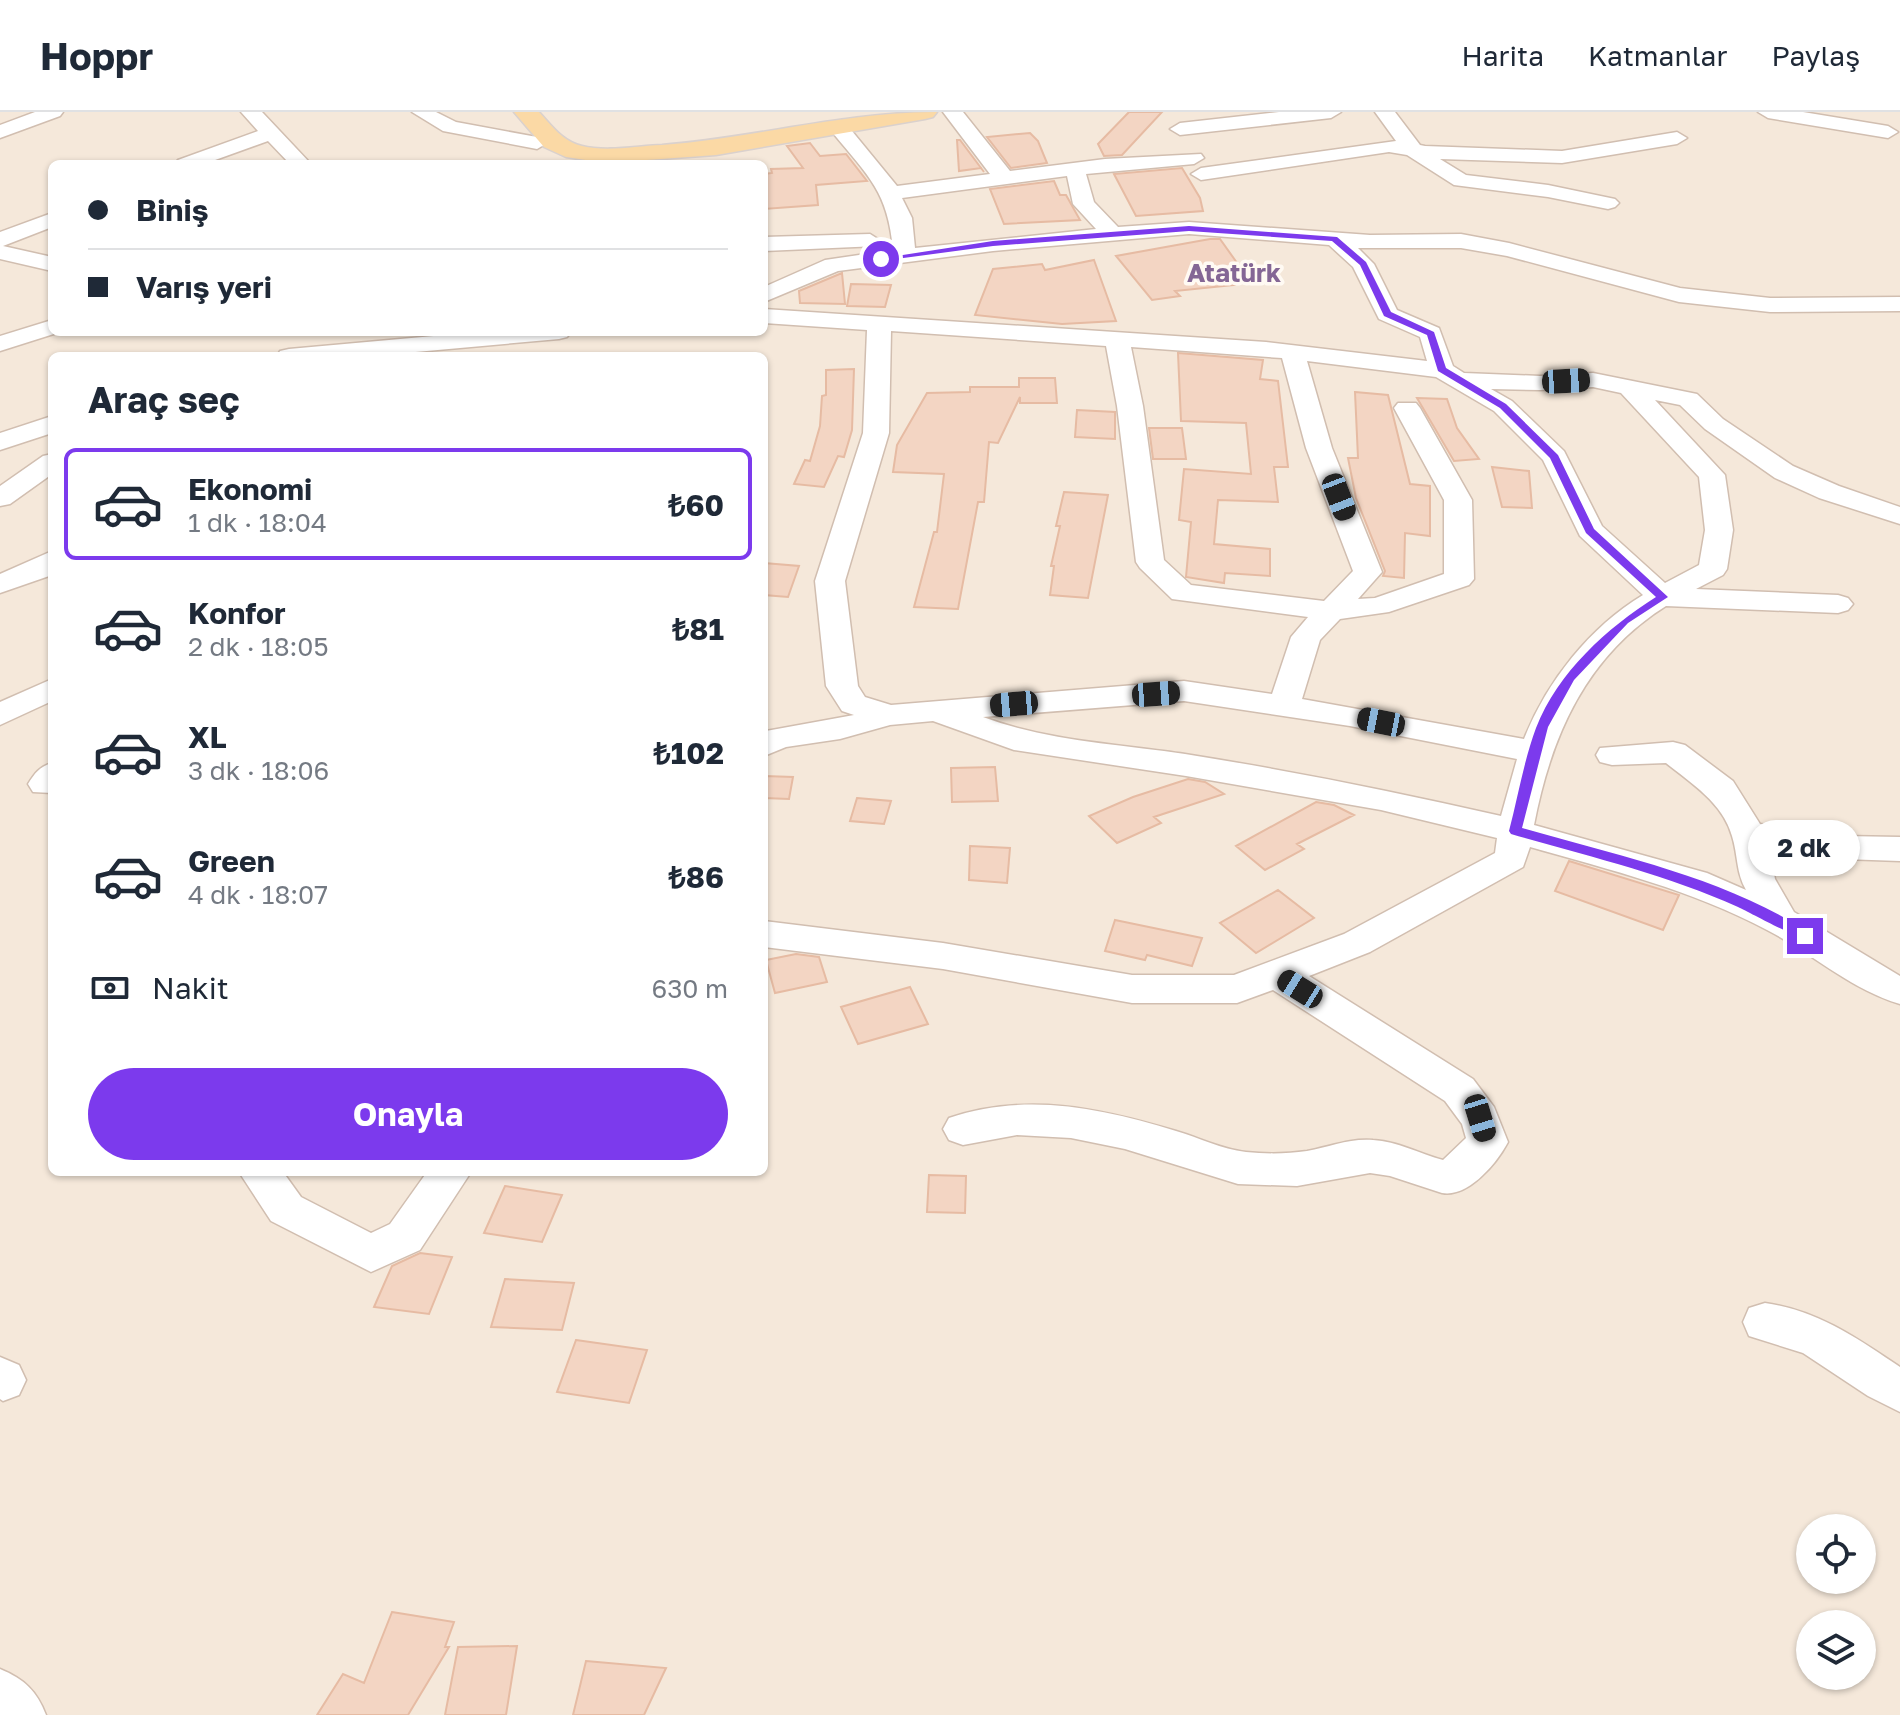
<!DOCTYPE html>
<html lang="tr">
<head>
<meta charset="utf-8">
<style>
	:root { --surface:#fff; --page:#f6f6f7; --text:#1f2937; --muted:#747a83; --line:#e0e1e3; --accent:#7c3aed }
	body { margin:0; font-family:"Golos Text",sans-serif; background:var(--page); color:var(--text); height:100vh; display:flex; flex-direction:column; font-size:30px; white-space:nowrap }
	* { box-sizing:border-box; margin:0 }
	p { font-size:26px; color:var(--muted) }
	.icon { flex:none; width:44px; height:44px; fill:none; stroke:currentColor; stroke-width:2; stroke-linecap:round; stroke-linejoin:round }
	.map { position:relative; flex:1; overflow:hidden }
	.drawer { position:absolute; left:48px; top:240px; width:720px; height:824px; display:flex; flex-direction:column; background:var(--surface); border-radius:12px; box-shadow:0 2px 6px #0004 }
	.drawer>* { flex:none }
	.guide { position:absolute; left:48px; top:48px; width:720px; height:176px; border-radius:12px; box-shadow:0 2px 6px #0004; display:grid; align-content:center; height:176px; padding:0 40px; background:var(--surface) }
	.controls { position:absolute; left:1796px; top:1402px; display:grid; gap:16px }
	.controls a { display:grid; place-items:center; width:80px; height:80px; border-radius:50%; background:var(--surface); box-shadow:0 2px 6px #0004; font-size:40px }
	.end { position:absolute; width:36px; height:36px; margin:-18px; border:10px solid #7c3aed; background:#fff; box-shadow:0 0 0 4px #fff }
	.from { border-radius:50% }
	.bubble { position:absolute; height:56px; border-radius:28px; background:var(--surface); box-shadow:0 2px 6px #0004; font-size:26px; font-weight:700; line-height:56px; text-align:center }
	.car { position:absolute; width:24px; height:48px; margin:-24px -12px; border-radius:10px; box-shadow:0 0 6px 2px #0007; background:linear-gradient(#222 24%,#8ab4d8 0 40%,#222 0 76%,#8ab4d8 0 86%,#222 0) }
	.guide b { display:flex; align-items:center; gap:28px; height:76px; font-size:30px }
	.guide b+b { border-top:2px solid var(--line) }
	.guide i { width:20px; height:20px; background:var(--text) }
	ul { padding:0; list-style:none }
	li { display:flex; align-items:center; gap:24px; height:112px; margin:0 16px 12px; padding:0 24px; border:4px solid transparent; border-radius:12px }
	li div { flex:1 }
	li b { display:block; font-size:30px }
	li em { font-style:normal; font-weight:700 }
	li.active { border-color:var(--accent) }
	li>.icon { width:72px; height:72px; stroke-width:1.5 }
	h2 { padding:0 40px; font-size:36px; line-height:96px }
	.pay { display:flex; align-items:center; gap:20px; height:88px; padding:0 40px; font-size:30px }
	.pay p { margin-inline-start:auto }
	.cta { display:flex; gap:16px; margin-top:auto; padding:16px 40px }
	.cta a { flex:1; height:92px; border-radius:48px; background:var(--accent); color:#fff; font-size:32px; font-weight:700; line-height:92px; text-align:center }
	header { display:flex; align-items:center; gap:48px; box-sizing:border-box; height:112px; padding:0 40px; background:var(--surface); border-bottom:2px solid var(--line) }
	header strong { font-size:38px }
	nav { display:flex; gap:44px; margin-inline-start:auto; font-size:28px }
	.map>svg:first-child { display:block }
	.residential { fill:#f5e8da; fill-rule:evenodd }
	.building { fill:#f3d5c3; stroke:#e6bba3; stroke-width:2 }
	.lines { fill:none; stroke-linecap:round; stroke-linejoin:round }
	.minor-casing { stroke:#d1beb0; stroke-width:3 }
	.major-casing { stroke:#dad1cd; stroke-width:3 }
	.minor { fill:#fff; fill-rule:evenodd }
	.major { fill:#fbd9a5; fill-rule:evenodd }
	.route { fill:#7c3aed }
	.labels { text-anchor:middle; stroke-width:7; stroke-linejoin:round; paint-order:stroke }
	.far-district-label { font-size:26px; font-weight:bold; fill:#846695; stroke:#fffaf3 }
</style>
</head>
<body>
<header>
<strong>Hoppr</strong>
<nav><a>Harita</a><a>Katmanlar</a><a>Paylaş</a></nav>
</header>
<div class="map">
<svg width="1900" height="1603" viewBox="0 0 1900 1603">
	<rect width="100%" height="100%" fill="#fdf6ec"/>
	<!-- residential -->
	<path class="residential" d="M0,0H1900V1603H0ZM52,52H764V220H52ZM52,244H764V1060H52ZM1810,1416H1862V1468H1810ZM1810,1512H1862V1564H1810Z"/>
	<!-- building -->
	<path class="building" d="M1129,0H1162L1122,43L1104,44L1098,32Z
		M1030,21L1038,29L1047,51L1011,56L987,25Z
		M957,28H960L984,60L981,56L959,59Z
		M810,31L820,44L846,42L867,69L816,73L818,93L764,97V62L772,61L771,57L803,56L787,34Z
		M1182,56L1200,86L1203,99L1136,104L1114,62Z
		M1054,69L1060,83H1066L1080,108L1004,112L990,77Z
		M1210,127H1220L1240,155L1220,156L1234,173L1175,179L1180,184L1152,188L1116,144Z
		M1094,148L1116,209L1062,212L975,203L993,157L1042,152L1045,158Z
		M842,161L845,192L800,191L799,179Z
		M851,172L891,173L885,195L847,194Z
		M1178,241L1263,248L1260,267L1278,269L1288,355H1274L1278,390L1218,388L1214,432L1270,437V464L1225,461L1224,471L1186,465L1191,410L1179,408L1184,357L1251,362L1246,311L1181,309Z
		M854,257L852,318L844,345L838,344L824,375L794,372L805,348L810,349L820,314L822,284L826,283V258Z
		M1019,266H1055L1057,291H1020V285L998,331L989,330L984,390H978L958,497L914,495L934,420H937L944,362L893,360L897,333L927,281L970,280V275H1019Z
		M1355,280L1388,283L1410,372L1430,374V424L1405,421L1404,466L1383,464L1385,459L1356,386L1348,346H1358Z
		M1417,286L1447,287L1457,316L1479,347L1454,349Z
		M1077,298L1115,300V327L1075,325Z
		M1149,316H1182L1186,347H1153Z
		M1492,355L1529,359L1532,396L1502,395Z
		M1064,380L1108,383L1088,486L1050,483L1054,454H1051L1060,414H1056Z
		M764,451L799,454L788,485L764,483Z
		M995,655L998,689L952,690L951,656Z
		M764,664L793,665L789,687L764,686Z
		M1188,667L1205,670L1224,682L1154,705L1161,711L1117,731L1089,704L1133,685Z
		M857,686L891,689L884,712L850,709Z
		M1316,690L1334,693L1354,703L1297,732L1304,737L1265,758L1236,734Z
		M970,734L1010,736L1007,771L969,768Z
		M1569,749L1679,783L1663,818L1555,779Z
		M1278,778L1314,806L1256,841L1220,811Z
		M1115,808L1202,826L1192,854L1147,843L1145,848L1105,839Z
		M796,842L819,845L827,870L775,881L766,848Z
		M910,875L928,912L858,932L841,895Z
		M929,1063L966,1064L965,1101L927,1100Z
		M505,1074L562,1083L542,1130L484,1121Z
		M420,1141L452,1145L429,1202L374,1195L392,1154Z
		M505,1167L574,1171L562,1218L491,1215Z
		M576,1228L647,1238L629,1291L557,1280Z
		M392,1500L454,1510L445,1535H449L408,1603H317L343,1562L364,1571Z
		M517,1534L506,1603H445L458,1535Z
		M586,1549L666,1556L644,1603H573Z"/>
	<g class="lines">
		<!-- minor casing -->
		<g class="minor-casing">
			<path id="minor" d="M35,0H63L60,4L0,26V13Z
				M241,0H262L311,52H290L268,29L204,52H175L178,48L258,19Z
				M412,0H436L456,10L537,25L547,31L537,37L443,19Z
				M943,0H963L1010,59L1105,47L1201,42L1204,46L1194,52L1086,62L1094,90L1118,115L1189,110L1370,123L1461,122L1509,131L1680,176L1770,186L1900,185V199L1770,200L1679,190L1507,144L1461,136H1358L1374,152L1397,198L1439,216L1453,254L1464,261L1540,264L1593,261L1697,282L1723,307L1793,354L1839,374L1900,395V412L1819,386L1775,366L1705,317L1680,293L1655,288L1725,363L1733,418L1727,457L1723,463L1696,477L1838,483L1848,486L1853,492L1848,498L1838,501L1666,494C1586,544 1551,624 1534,713L1707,761L1746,778C1736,761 1738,743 1732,724C1723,691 1691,671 1666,651L1612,653L1600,650L1596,643L1600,636L1673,630L1685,633L1733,669L1760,712L1843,724L1900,725V749L1843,747L1769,736L1775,767L1794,800L1900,864V892C1848,876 1814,842 1767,818C1692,778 1611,758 1530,735L1523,755L1370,840L1309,864L1473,967L1494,995L1508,1030C1497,1051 1468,1086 1442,1081L1390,1064L1370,1061L1297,1074L1238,1072L1125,1037L1071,1026L1017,1023L963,1033L949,1028L943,1017L949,1006C1026,980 1100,996 1176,1019C1200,1026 1221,1037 1246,1040C1266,1042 1287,1042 1307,1039C1329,1035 1350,1026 1373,1028C1397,1029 1420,1042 1443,1048L1466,1026L1462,1012L1445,989L1273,878L1237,891H1132L943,857L764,835V809L943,831L1132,863H1234L1344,822L1495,741L1497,726L1381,698L1186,664L1014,638L933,609L890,613L840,627L786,635L764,644L766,619L854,603L842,599L826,574L815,469L863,321L867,218L764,211V197L1266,230L1427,249L1420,225L1379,207L1353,155L1329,133L1189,122L993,139L838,159L764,190V175L825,148L893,138C888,80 869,65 833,21L830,17L833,13H847L897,74L990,62ZM1067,64L1073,92L1096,117L915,136L912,106L902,86ZM891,219L1106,234L1117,294L1136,450L1140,456L1172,487L1308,505L1291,525L1272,582L1184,569L891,593L865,585L858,574L845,469L889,321ZM1131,235L1282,246L1306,336L1353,459L1324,489L1191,473L1164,448L1143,294ZM1307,249L1436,265L1494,299L1543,348L1580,424L1643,483C1590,515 1547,569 1524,627L1302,587L1320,528L1340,507L1389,500L1469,473L1474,467L1472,388L1420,296L1416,291H1398L1394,296L1444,388V462L1375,486L1358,487L1382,460L1332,336ZM1593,275L1621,281L1699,365L1705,418L1699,453L1665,471L1602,414L1564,339L1512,289L1491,277L1540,278ZM1184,589L1350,614L1517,647L1501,704C1397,680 1292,659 1185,642C1118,632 1047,629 983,605Z
				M1279,0H1341L1331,6L1180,23L1170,17L1180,11Z
				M1375,0H1395L1420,33L1425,34L1562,39L1677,20L1687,26L1677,32L1562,51L1440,47L1466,63L1548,73L1615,87L1619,91L1615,95L1608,97L1548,85L1454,73L1407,43L1389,40L1201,68L1191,62L1201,56L1396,29Z
				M1758,0H1803L1888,14L1898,20L1888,26L1768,6Z
				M52,101V115L3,134L52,145V159L0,147V120Z
				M870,122L881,129L878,134L764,139V125Z
				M52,208V220H60L0,239V224Z
				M478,220H571L567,225L559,227L371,244H277L280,239L289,237Z
				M52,304V321L0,338V321Z
				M52,342V362L10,392L0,394V374L43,344Z
				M52,439V463L0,481V462Z
				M52,567V589L0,613V590Z
				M52,651V681L33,680L28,672C35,661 39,655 52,651Z
				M239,1060H283L301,1085L371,1121L390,1112L427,1060H471L420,1138L371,1160L271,1109Z
				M1765,1191C1817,1198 1857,1226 1900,1255V1300L1868,1284L1803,1241L1749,1224L1743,1210L1749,1196Z
				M0,1245L19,1253L26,1268L19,1283L3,1289L0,1287Z
				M0,1557C24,1567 37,1579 46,1603H0Z"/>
		</g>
		<!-- major casing -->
		<g class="major-casing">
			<path id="major" d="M514,0H539C552,14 562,29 582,34C607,40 636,34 662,33C754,26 844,0 937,0L933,5L925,7L716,43L605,51L566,45L544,35Z"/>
		</g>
		<!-- minor -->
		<use href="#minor" class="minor"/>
		<!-- major -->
		<use href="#major" class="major"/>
	</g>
	<!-- route -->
	<path class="route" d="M1189,114L1337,125L1366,150L1391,200L1434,220L1446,256L1506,292L1558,343L1594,417L1668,485L1628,511L1574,568L1548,615L1522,716C1619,744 1723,765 1810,821V827C1801,829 1751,801 1738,795C1665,762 1587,744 1511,722L1509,719C1518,685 1524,648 1536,616C1558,560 1607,516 1656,485L1586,421L1550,346L1500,296L1438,259L1427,223L1384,204L1360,153L1332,129L1189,119L993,134L881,149L877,147L993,129Z"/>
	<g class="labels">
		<!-- far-district labels -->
		<g class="far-district-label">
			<text x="1234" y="170">Atatürk</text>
		</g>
	</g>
</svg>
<div class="controls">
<a><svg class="icon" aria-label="locate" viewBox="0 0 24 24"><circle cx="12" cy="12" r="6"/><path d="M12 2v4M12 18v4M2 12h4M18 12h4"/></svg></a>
<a><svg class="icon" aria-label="layers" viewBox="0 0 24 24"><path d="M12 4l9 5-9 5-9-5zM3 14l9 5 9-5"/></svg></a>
</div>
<i class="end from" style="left:881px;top:147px"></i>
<i class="end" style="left:1805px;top:824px"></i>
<div class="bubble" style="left:1748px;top:708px;width:112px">2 dk</div>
<i class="car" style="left:1566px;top:269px;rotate:87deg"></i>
<i class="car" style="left:1339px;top:385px;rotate:159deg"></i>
<i class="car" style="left:1156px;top:582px;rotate:86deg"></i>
<i class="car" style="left:1014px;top:592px;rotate:265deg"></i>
<i class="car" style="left:1381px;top:610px;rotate:281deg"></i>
<i class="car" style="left:1300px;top:877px;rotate:302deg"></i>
<i class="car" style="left:1480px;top:1006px;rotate:163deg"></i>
<div class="guide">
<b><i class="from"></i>Biniş</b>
<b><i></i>Varış yeri</b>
</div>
<section class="drawer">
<h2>Araç seç</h2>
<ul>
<li class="active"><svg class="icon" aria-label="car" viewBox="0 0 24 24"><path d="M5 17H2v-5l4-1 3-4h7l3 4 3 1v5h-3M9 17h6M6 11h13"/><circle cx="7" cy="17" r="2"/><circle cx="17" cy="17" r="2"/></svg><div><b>Ekonomi</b><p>1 dk · 18:04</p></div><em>₺60</em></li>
<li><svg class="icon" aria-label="car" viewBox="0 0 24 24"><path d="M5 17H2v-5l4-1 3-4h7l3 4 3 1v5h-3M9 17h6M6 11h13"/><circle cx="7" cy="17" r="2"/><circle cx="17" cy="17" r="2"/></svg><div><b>Konfor</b><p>2 dk · 18:05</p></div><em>₺81</em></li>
<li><svg class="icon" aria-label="car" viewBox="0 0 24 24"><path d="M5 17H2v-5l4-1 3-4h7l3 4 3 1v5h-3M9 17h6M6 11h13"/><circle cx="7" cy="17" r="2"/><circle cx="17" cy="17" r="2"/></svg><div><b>XL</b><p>3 dk · 18:06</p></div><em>₺102</em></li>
<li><svg class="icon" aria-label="car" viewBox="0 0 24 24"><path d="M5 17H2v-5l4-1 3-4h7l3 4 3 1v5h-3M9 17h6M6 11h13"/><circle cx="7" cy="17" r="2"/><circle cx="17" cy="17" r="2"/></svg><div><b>Green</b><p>4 dk · 18:07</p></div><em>₺86</em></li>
</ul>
<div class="pay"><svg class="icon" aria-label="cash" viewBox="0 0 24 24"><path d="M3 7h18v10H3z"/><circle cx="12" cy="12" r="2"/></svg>Nakit<p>630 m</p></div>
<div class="cta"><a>Onayla</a></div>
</section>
</div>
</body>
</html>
